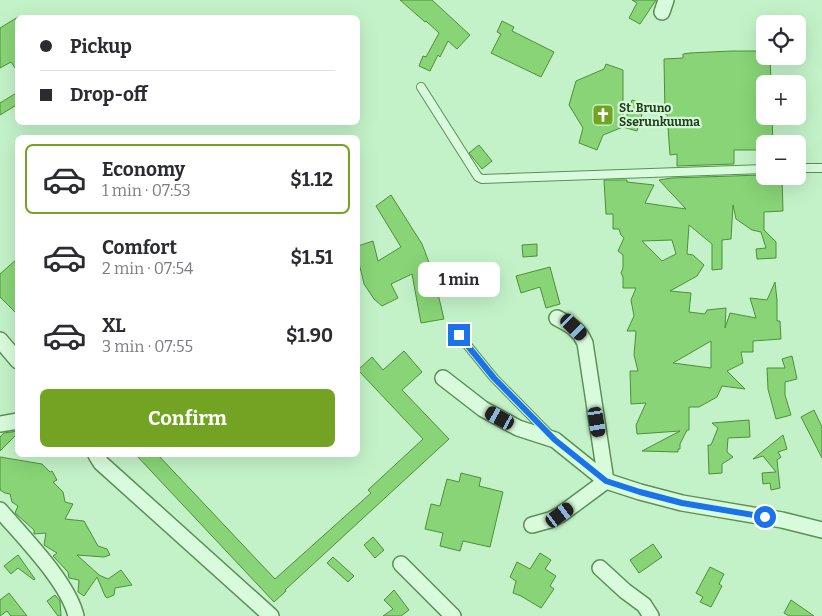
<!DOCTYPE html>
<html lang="en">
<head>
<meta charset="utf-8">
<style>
	:root { --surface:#fff; --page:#f7f7f7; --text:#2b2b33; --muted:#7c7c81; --line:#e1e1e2; --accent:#72a322 }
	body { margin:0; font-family:Bitter,serif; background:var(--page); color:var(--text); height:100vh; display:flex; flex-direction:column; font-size:19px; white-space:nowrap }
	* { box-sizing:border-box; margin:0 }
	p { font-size:16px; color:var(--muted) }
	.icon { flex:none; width:28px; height:28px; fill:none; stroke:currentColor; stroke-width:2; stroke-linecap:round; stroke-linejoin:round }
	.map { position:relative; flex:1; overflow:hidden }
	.details { position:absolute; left:15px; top:135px; width:345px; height:322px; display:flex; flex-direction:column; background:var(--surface); border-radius:8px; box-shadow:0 5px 20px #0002 }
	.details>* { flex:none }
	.banner { position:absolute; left:15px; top:15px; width:345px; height:110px; border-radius:8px; box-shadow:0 5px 20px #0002; display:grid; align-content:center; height:110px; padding:0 25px; background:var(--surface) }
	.buttons { position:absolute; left:756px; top:15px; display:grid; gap:10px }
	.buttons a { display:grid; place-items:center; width:50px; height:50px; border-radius:8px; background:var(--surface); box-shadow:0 5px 20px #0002; font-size:25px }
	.end { position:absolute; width:22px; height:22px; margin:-11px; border:6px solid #1a73e8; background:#fff; box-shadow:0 0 0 2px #fff }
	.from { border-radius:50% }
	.bubble { position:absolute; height:35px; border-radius:8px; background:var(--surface); box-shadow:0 5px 20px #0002; font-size:16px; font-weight:700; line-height:35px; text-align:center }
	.car { position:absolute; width:15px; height:30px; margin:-15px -8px; border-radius:6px; box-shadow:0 0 4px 1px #0007; background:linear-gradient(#222 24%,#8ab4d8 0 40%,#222 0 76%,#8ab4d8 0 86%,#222 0) }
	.banner b { display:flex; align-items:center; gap:18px; height:48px; font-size:19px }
	.banner b+b { border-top:1px solid var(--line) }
	.banner i { width:12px; height:12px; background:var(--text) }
	ul { padding:9px 0 0; list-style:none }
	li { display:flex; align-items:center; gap:15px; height:70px; margin:0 10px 8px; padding:0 15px; border:2px solid transparent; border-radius:8px }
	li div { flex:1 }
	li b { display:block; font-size:19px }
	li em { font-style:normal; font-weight:700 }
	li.selected { border-color:var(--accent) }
	li>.icon { width:45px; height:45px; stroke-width:1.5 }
	.action { display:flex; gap:10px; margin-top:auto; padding:10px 25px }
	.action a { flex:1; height:58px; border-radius:8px; background:var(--accent); color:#fff; font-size:20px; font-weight:700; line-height:58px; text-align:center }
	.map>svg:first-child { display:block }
	.building { fill:#88d476; stroke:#4d903b; fill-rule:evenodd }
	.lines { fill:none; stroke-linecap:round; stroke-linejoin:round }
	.lane-casing { stroke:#5c8f58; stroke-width:10 }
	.street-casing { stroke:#5c8f58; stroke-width:18 }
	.lane { stroke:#d8fcdb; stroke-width:8 }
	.street { stroke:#d8fcdb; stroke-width:15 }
	.route { stroke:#1a73e8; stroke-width:6 }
	.labels { text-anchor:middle; stroke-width:4.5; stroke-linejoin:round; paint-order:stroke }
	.poi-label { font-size:12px; font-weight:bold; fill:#213d1d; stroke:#d4f9d7; text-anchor:start }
</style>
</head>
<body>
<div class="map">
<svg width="822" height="616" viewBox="0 0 822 616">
	<rect width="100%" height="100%" fill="#c3f2c8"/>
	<!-- building -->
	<path class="building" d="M400,0H432L470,35L457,49L448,41L440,57L438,55L430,71L419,66L423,56L426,57L439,33L426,21L425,22Z
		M632,0H656L640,24L629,18L637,3Z
		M18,17V72L11,62L0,68V28Z
		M502,21L514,27L512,31L554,52L541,77L491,53L501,34L497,32Z
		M731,51H765V56H770L771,84H765V116H772L773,144H765V150H734V164L677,166V154L670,155L667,114H665L664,59L683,58V54L690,53Z
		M606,64L623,70V127L603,135L597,150L579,143L583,128L569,105L576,81L604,69Z
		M18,92V104L0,115V103Z
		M632,100L645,104L637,131L623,127Z
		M479,145L492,161L482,169L469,153Z
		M762,175V176H782L783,211L764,212V230L776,242V258L757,259L756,249L766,248L761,232L752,230L736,219L733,205L731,239L722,240V269L712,270V244L689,225L687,254L693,255L704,265L697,276L670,291L691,293L689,312L705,314L707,310L726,308L725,328L730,313L756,318L750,298L767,300L775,282L777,300V321H780L781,339L753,341V352H741L743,363L727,371L745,389L722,386L717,397L699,407H689V430H687L680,444V449H678V452L642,451L680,431L637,434L636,425L646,403L631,404L630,371H638L634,355L636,331H627L634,316L631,300L636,288H623V277L621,273L623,268V255L618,251L624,238L621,235L619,229H613V214H606L604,180H627V182L654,185L645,203L686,209L659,180L672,178ZM672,240L676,254L662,261L642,241ZM711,341V368L673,363Z
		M391,195L422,244L433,273L444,319L421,323L412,274L391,284L398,298L382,306L374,299L364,284L358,259V246L373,241L378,261L401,247L376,206Z
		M537,244V256L523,257L522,245Z
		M18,258V315L0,297V274Z
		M550,267L560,304L546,308L540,287L521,293L516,276Z
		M404,351L422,372L402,390L449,439L285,590L286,591L274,602L136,455H158L275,579L371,493L368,490L423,439L358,370L372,357L383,370Z
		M792,356L797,379L785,382V395L791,415L776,419L768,389L767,368H785L782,359Z
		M814,410L822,427V458L801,417Z
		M749,420L750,437L728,438L727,452L733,457L722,464V473L709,474L708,445H711L718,428L712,423Z
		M18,431V433L0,451V437L4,433Z
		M783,435L787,449L778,452L781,457L777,460L780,488L771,490L770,483L763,484L762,473L776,472L763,456L753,459Z
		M0,457L42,464L50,472L52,471L57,480L53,482L63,492L65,502L73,504L65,519L84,521L98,546L107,549L110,555L104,557L77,555L99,575L108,579L121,570L132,585L115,588L114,595L107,598L105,596L97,577L84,596L78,592L79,580L69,578L68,572L53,556L57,553L44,545L46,533L34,534V530L15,513L18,506L12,502L10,494L5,493L0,490Z
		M461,473L481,478L479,486L503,492L490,547L463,541L460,551L440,546L443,533L425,529L431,504L440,506L447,479L459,482Z
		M373,537L384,550L375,558L364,545Z
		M653,544L662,557L639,573L630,560Z
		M540,553L551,560L545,569L556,576L550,586L554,589L541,608L521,596L513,593L516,581L510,577L517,562L530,569Z
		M18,555L35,579L34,580L18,568L11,574L4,566Z
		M333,557L354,576L348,582L327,563Z
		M710,567L724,574L719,584L722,586L711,607L700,602L703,597L696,593Z
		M394,590L409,610L401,616H383L393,609L384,600Z
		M9,593L27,616H11L7,611L0,616V600Z
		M55,595L60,601L61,616H58L47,601Z
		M791,600L814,616H789L784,613Z"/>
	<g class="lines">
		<!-- lane casing -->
		<g class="lane-casing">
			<path id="lane" d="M421,87L478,177L482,179L765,169
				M798,168H822
				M459,335L494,378L550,435"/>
		</g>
		<!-- street casing -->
		<g class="street-casing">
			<path id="street" d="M662,12L666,0
				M557,318C570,325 579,329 585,343L606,481
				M0,340L18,361
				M443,378L483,409L518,428L555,440L606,481L640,492L682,503L782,520L822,530
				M0,424L18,421
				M96,455L101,463L271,616
				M0,510C23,537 68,582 76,616
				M532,525L550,520L560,515L606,481
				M401,564L453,616
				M600,568L625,591L644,605L651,616"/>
		</g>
		<!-- lane -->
		<use href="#lane" class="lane"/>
		<!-- street -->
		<use href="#street" class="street"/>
	</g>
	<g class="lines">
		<!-- route -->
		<path class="route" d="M459,335L494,378L555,440L606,481L640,492L682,503L765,517"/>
	</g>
	<!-- icons -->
	<defs>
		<g id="church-square" transform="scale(1.125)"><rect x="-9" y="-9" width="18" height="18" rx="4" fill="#72a322" stroke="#d4f9d7"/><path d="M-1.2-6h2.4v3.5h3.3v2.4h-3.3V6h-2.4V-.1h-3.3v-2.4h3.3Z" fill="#fff"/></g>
	</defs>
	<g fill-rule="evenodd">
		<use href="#church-square" x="603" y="115"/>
	</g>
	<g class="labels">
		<!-- poi labels -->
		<g class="poi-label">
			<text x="619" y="112">St. Bruno<tspan x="619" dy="14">Sserunkuuma</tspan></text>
		</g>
	</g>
</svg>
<div class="buttons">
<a><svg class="icon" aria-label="locate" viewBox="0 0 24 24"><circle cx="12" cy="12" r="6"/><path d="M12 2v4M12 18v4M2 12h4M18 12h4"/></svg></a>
<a>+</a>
<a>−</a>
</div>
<i class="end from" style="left:765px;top:517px"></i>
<i class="end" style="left:459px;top:335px"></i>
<div class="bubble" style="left:418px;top:262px;width:82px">1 min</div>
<i class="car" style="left:574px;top:327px;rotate:135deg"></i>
<i class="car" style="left:500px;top:418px;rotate:299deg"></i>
<i class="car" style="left:597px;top:422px;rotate:171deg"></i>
<i class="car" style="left:560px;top:515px;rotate:54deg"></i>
<div class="banner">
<b><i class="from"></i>Pickup</b>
<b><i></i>Drop-off</b>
</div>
<section class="details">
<ul>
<li class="selected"><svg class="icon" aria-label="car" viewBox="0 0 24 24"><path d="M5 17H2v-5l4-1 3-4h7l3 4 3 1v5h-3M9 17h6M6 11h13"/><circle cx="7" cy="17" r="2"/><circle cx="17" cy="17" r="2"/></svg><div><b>Economy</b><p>1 min · 07:53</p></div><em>$1.12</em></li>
<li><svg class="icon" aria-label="car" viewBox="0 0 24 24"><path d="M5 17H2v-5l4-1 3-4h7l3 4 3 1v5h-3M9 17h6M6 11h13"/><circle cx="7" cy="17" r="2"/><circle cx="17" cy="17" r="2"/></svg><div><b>Comfort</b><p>2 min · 07:54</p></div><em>$1.51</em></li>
<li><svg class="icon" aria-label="car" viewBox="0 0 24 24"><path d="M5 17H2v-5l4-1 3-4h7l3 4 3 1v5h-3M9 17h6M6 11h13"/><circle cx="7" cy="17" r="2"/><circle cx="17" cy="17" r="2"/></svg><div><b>XL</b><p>3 min · 07:55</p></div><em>$1.90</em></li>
</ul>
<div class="action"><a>Confirm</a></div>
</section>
</div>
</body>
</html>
